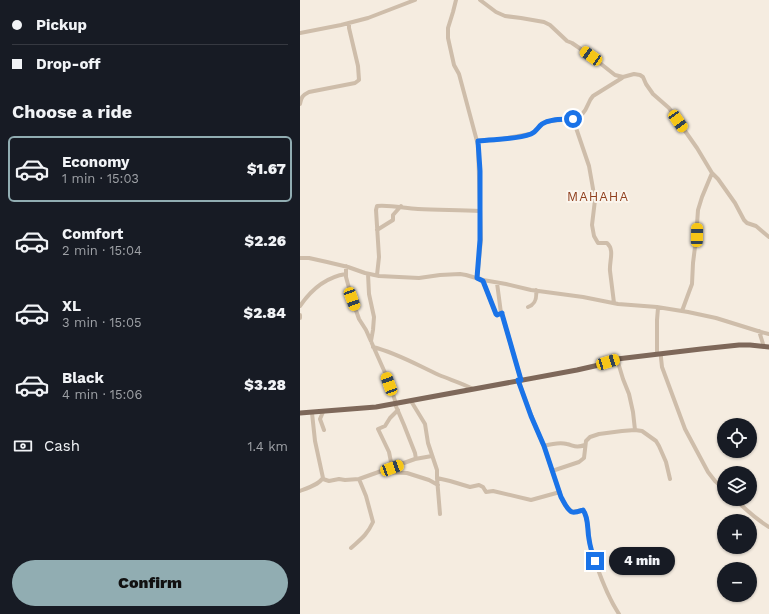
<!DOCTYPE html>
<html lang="en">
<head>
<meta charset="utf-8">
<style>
	:root { --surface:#171b24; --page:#242831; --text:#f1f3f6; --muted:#9ea1a6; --line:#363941; --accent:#91adb2 }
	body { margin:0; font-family:"Work Sans",sans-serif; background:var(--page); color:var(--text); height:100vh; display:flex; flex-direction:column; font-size:15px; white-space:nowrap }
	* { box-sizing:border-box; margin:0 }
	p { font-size:13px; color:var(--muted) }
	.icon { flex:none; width:22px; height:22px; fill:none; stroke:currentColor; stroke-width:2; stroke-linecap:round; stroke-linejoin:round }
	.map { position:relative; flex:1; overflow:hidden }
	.side { display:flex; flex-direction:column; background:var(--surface); width:300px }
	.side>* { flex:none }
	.banner { display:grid; align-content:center; height:88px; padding:0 12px; background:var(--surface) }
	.fabs { position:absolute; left:417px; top:418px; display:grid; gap:8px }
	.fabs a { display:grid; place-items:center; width:40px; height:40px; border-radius:50%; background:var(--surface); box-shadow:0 1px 3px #0004; font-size:20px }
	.end { position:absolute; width:18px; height:18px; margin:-9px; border:5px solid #1a73e8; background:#fff; box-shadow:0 0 0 2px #fff }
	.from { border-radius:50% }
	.bubble { position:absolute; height:28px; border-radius:14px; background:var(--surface); box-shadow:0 1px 3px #0004; font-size:13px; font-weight:800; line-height:28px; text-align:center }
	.car { position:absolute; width:12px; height:24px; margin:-12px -6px; border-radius:5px; box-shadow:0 0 3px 1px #0007; background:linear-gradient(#f5c518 24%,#345 0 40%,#f5c518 0 76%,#345 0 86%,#f5c518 0) }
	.banner b { display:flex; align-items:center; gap:14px; height:38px; font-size:15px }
	.banner b+b { border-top:1px solid var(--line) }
	.banner i { width:10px; height:10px; background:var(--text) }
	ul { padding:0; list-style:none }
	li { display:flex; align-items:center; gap:12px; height:66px; margin:0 8px 6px; padding:0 4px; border:2px solid transparent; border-radius:6px }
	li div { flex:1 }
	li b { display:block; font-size:15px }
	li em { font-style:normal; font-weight:800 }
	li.selected { border-color:var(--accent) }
	li>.icon { width:36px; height:36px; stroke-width:1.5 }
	h2 { padding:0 12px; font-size:18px; line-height:48px }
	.pay { display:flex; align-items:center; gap:10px; height:44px; padding:0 12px; font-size:15px }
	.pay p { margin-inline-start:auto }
	.button { display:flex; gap:8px; margin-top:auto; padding:8px 12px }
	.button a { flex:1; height:46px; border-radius:24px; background:var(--accent); color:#111; font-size:16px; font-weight:800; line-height:46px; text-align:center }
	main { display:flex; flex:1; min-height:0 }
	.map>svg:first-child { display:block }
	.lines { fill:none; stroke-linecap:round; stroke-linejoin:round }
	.minor { stroke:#cebdaa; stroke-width:4 }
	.major { stroke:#7e685a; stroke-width:5 }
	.route { stroke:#1a73e8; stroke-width:5 }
	.labels { text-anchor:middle; stroke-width:4; stroke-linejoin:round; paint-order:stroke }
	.quarter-label { font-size:13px; letter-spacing:1px; fill:#8f3f1e; stroke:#fbf5ed }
</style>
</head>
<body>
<main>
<section class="side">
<div class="banner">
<b><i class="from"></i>Pickup</b>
<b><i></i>Drop-off</b>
</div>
<h2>Choose a ride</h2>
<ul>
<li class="selected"><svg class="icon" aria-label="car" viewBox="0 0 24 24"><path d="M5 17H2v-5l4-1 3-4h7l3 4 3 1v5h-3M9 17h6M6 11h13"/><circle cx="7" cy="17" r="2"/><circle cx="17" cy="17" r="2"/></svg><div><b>Economy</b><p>1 min · 15:03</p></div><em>$1.67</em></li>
<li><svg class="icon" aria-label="car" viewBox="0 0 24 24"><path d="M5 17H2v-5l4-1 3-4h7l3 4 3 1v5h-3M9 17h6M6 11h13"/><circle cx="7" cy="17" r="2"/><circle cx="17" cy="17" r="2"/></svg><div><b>Comfort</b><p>2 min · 15:04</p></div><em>$2.26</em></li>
<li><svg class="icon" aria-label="car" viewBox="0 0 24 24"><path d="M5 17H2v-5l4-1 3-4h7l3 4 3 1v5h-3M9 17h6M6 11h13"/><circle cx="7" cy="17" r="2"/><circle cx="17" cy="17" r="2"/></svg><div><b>XL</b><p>3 min · 15:05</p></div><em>$2.84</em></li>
<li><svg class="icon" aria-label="car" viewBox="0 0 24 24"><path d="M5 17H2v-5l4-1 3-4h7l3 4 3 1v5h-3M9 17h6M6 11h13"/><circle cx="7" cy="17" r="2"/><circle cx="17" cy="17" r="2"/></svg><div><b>Black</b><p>4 min · 15:06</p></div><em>$3.28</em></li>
</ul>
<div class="pay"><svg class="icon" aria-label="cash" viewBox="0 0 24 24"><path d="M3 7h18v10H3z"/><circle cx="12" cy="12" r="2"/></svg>Cash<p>1.4 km</p></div>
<div class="button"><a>Confirm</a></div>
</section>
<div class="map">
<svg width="469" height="614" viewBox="0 0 469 614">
	<rect width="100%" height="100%" fill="#f5ece0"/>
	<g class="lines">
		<!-- minor -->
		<path class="minor" d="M156,0L153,12L148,28V38L154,65L159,74L178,145L181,240L177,278
			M180,0L196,12L205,16L221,18L244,22L250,25L267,41L272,43L291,56L315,75L323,77L334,74L340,75L343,77L346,84L353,94L369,108L378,121L397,148L412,173L402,197L398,210L396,239L393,263L392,284L389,292L382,311
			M0,33L41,25L68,18L115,0
			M0,104C1,97 3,95 9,92L50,84L55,83L59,80L58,66L49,28V23
			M273,119L289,166L295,200L292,225L294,236L298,243H307C315,250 309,262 310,271L314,303
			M178,141L196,140L230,134L235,132L243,123L246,122C257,119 276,122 283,113C288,108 288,101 293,96L322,78
			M412,173L418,179L435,203L444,220L447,223L456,226L469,237
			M77,230L93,220V215L101,206
			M0,258H9L27,262L48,267L65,273L79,276L119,278L140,275L160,274L166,275L183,280L206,284L231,290L283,297L318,304L357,307L388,312L416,318L461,332L469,334
			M46,266V277L52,299L59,319L66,330L86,375L93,394L96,404
			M68,274L69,294L74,317L73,330L71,341
			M77,275L79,257L76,210L77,206C92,205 103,208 118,209C138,210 159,210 180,211
			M183,281L196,314L197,315L201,313L202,314L221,380
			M197,283L201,313
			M0,306C11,290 26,277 46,274
			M228,307C236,304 237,298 236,290
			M0,315V318
			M459,331L464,347
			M73,347C97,353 117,365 139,375C151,380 162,383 173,389
			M357,354V320L358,308
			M361,354V358L362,367L385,429L408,472L415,481L424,489
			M317,359L323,379L329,394L333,412L335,430
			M218,380L234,423L244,446L261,497L265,505L272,512L283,510C289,517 288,539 291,549C292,554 295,559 296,564C302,581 309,599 319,614
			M111,401L125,424L128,443L137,470V478L140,514
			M95,404L104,425L115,453L116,459
			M23,412L20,419L24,430
			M244,446C251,444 260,442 267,444C275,446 276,448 285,445
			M92,467L89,452L78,429L85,426L90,418L98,410
			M252,471L279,462L284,458L286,441L290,437L299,434L322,431L335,430L342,431L356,441L359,446L366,462L370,479
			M83,472L107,473L129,480L138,485
			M137,478L150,481L170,487L179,485L183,487L186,492L193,491L231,500L260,492
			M23,479L29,481L39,479L45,480L59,479L115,459L132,456
			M0,491C8,488 18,485 23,478L15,441L12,413
			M435,499C446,510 456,519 469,527
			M51,548C61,539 67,535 73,522L66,496L59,479"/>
		<!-- major -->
		<path class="major" d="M0,413L76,407L277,370L299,365L317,359L401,349L439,345H450L469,347"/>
	</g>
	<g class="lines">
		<!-- route -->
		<path class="route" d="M273,119C264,120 251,118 242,124C238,127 236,132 231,134C215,140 194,139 178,141L180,171V240L177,278L183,281L196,314L197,315L202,313V314L221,380H218L231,416L244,446L261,497C264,502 267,510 272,512C275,513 280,511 283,510C289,518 287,529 289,539C290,546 292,553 295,561"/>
	</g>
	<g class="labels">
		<!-- quarter labels -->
		<g class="quarter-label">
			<text x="298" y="201">MAHAHA</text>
		</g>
	</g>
</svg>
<div class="fabs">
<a><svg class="icon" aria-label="locate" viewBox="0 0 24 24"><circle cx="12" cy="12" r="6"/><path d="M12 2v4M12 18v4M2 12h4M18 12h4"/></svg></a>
<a><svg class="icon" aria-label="layers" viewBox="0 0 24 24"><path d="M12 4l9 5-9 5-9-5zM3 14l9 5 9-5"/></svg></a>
<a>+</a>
<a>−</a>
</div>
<i class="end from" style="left:273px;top:119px"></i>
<i class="end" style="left:295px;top:561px"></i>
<div class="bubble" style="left:309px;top:547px;width:66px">4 min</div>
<i class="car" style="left:291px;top:56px;rotate:304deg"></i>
<i class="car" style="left:378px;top:121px;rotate:145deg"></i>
<i class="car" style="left:397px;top:235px;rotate:1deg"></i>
<i class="car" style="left:52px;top:299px;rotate:160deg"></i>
<i class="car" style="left:308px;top:362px;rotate:73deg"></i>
<i class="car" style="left:89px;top:384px;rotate:340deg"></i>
<i class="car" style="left:92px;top:468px;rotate:70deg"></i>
</div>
</main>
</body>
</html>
